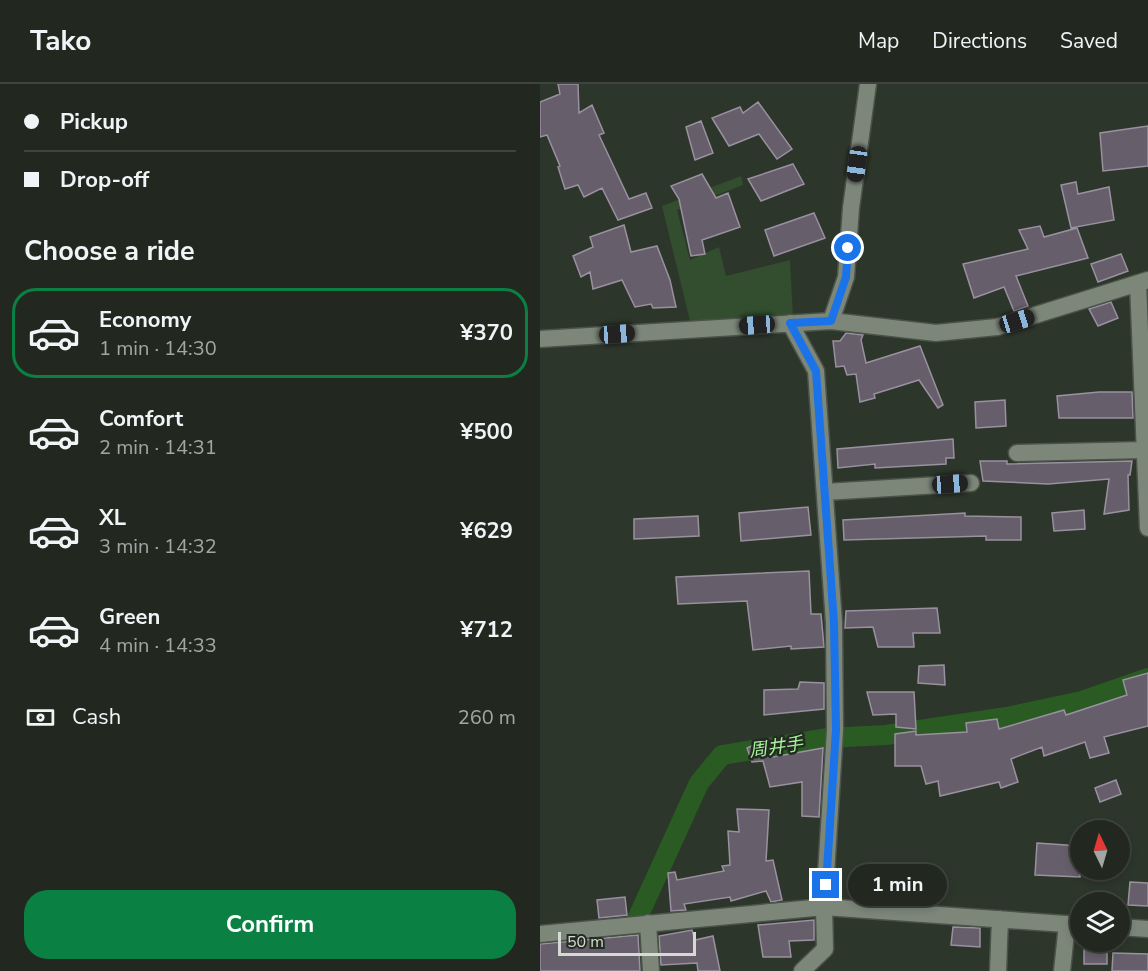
<!DOCTYPE html>
<html lang="en">
<head>
<meta charset="utf-8">
<style>
	:root { --surface:#222820; --page:#2a3029; --text:#f1f3f6; --muted:#a2a6a5; --line:#3f443e; --accent:#0b8043 }
	body { margin:0; font-family:"Nunito Sans","Noto Sans JP",sans-serif; background:var(--page); color:var(--text); height:100vh; display:flex; flex-direction:column; font-size:22px; white-space:nowrap }
	* { box-sizing:border-box; margin:0 }
	p { font-size:20px; color:var(--muted) }
	.icon { flex:none; width:33px; height:33px; fill:none; stroke:currentColor; stroke-width:2; stroke-linecap:round; stroke-linejoin:round }
	.map { position:relative; flex:1; overflow:hidden }
	.details { display:flex; flex-direction:column; background:var(--surface); width:540px }
	.details>* { flex:none }
	.top-card { display:grid; align-content:center; height:132px; padding:0 24px; background:var(--surface) }
	.needle { width:39px; rotate:355deg }
	.tools { position:absolute; left:530px; top:736px; display:grid; gap:12px }
	.tools a { display:grid; place-items:center; width:60px; height:60px; border-radius:50%; background:var(--surface); box-shadow:0 3px 9px #0003,0 0 0 2px var(--line); font-size:30px }
	.scale { position:absolute; left:18px; bottom:15px; width:138px; box-sizing:border-box; padding-left:6px; border:3px solid #d5dbd4; border-top:0; font-size:16px; line-height:21px; white-space:nowrap; color:#d5dbd4; -webkit-text-stroke:4px #232c21; paint-order:stroke }
	.end { position:absolute; width:27px; height:27px; margin:-14px; border:8px solid #1a73e8; background:#fff; box-shadow:0 0 0 3px #fff }
	.from { border-radius:50% }
	.bubble { position:absolute; height:42px; border-radius:21px; background:var(--surface); box-shadow:0 3px 9px #0003,0 0 0 2px var(--line); font-size:20px; font-weight:700; line-height:42px; text-align:center }
	.car { position:absolute; width:18px; height:36px; margin:-18px -9px; border-radius:8px; box-shadow:0 0 4px 2px #0007; background:linear-gradient(#222 24%,#8ab4d8 0 40%,#222 0 76%,#8ab4d8 0 86%,#222 0) }
	.top-card b { display:flex; align-items:center; gap:21px; height:57px; font-size:22px }
	.top-card b+b { border-top:2px solid var(--line) }
	.top-card i { width:15px; height:15px; background:var(--text) }
	ul { padding:0; list-style:none }
	li { display:flex; align-items:center; gap:18px; height:90px; margin:0 12px 9px; padding:0 12px; border:3px solid transparent; border-radius:24px }
	li div { flex:1 }
	li b { display:block; font-size:22px }
	li em { font-style:normal; font-weight:700 }
	li.on { border-color:var(--accent) }
	li>.icon { width:54px; height:54px; stroke-width:1.5 }
	h2 { padding:0 24px; font-size:27px; line-height:72px }
	.pay { display:flex; align-items:center; gap:15px; height:66px; padding:0 24px; font-size:22px }
	.pay p { margin-inline-start:auto }
	.cta { display:flex; gap:12px; margin-top:auto; padding:12px 24px }
	.cta a { flex:1; height:69px; border-radius:24px; background:var(--accent); color:#fff; font-size:24px; font-weight:700; line-height:69px; text-align:center }
	header { display:flex; align-items:center; gap:36px; box-sizing:border-box; height:84px; padding:0 30px; background:var(--surface); border-bottom:2px solid var(--line) }
	header strong { font-size:28px }
	nav { display:flex; gap:33px; margin-inline-start:auto; font-size:21px }
	main { display:flex; flex:1; min-height:0 }
	.map>svg:first-child { display:block }
	.green { fill:#324e2e }
	.lines { fill:none; stroke-linecap:round; stroke-linejoin:round }
	.canal { stroke:#295b22; stroke-width:20 }
	.building { fill:#665e6b; stroke:#99919f; stroke-width:1.5 }
	.street-casing { stroke:#4b5249; stroke-width:19 }
	.street { stroke:#7c877a; stroke-width:16 }
	.route { stroke:#1a73e8; stroke-width:8 }
	.labels { text-anchor:middle; stroke-width:5; stroke-linejoin:round; paint-order:stroke }
	.water-label { font-size:18px; font-style:italic; fill:#a8f19e; stroke:#232c21 }
</style>
</head>
<body>
<header>
<strong>Tako</strong>
<nav><a>Map</a><a>Directions</a><a>Saved</a></nav>
</header>
<main>
<section class="details">
<div class="top-card">
<b><i class="from"></i>Pickup</b>
<b><i></i>Drop-off</b>
</div>
<h2>Choose a ride</h2>
<ul>
<li class="on"><svg class="icon" aria-label="car" viewBox="0 0 24 24"><path d="M5 17H2v-5l4-1 3-4h7l3 4 3 1v5h-3M9 17h6M6 11h13"/><circle cx="7" cy="17" r="2"/><circle cx="17" cy="17" r="2"/></svg><div><b>Economy</b><p>1 min · 14:30</p></div><em>¥370</em></li>
<li><svg class="icon" aria-label="car" viewBox="0 0 24 24"><path d="M5 17H2v-5l4-1 3-4h7l3 4 3 1v5h-3M9 17h6M6 11h13"/><circle cx="7" cy="17" r="2"/><circle cx="17" cy="17" r="2"/></svg><div><b>Comfort</b><p>2 min · 14:31</p></div><em>¥500</em></li>
<li><svg class="icon" aria-label="car" viewBox="0 0 24 24"><path d="M5 17H2v-5l4-1 3-4h7l3 4 3 1v5h-3M9 17h6M6 11h13"/><circle cx="7" cy="17" r="2"/><circle cx="17" cy="17" r="2"/></svg><div><b>XL</b><p>3 min · 14:32</p></div><em>¥629</em></li>
<li><svg class="icon" aria-label="car" viewBox="0 0 24 24"><path d="M5 17H2v-5l4-1 3-4h7l3 4 3 1v5h-3M9 17h6M6 11h13"/><circle cx="7" cy="17" r="2"/><circle cx="17" cy="17" r="2"/></svg><div><b>Green</b><p>4 min · 14:33</p></div><em>¥712</em></li>
</ul>
<div class="pay"><svg class="icon" aria-label="cash" viewBox="0 0 24 24"><path d="M3 7h18v10H3z"/><circle cx="12" cy="12" r="2"/></svg>Cash<p>260 m</p></div>
<div class="cta"><a>Confirm</a></div>
</section>
<div class="map">
<svg width="608" height="887" viewBox="0 0 608 887">
	<rect width="100%" height="100%" fill="#2d362b"/>
	<!-- green -->
	<path class="green" d="M201,92L203,101L137,126L150,176L179,163L186,192L250,176L253,232L150,237L122,122Z"/>
	<g class="lines">
		<!-- canal -->
		<path class="canal" d="M81,845L93,844L159,699L182,671L287,654L346,651L467,633L542,617L608,594"/>
	</g>
	<!-- building -->
	<path class="building" d="M18,0H38L39,29L52,21L64,49L59,51L89,115L106,109L112,124L78,136L62,104L44,113L38,101L25,105L18,83L20,82L7,51L0,53V18L20,10Z
		M218,18L252,65L237,75L219,50L189,62L172,34L200,23L203,29Z
		M161,37L173,69L155,76L146,43Z
		M608,42V82L563,87L560,49Z
		M253,80L264,100L221,117L208,95Z
		M162,90L176,114L188,109L200,143L162,156L165,170L151,172L139,115L131,102Z
		M536,98L538,110L569,103L574,136L531,144L521,101Z
		M274,129L285,154L234,172L225,146Z
		M84,141L91,168L117,162L130,196L136,223L113,224L111,220L95,223L82,196L53,205L50,188L41,193L33,172L53,163L50,153Z
		M500,142L504,153L537,144L548,174L476,192L488,222L474,227L464,203L434,214L423,180L488,165L479,146Z
		M581,170L588,187L558,198L551,180Z
		M571,218L578,234L558,242L549,225Z
		M306,249L323,251L321,256L326,279L380,262L403,321L398,324L379,296L334,310L335,314L320,318L316,290L307,291L304,282L296,283L293,257H300Z
		M559,308H592L593,334H519L517,312Z
		M465,316L466,342L436,344L435,318Z
		M413,355L414,374H406V380L335,384V380L298,384L297,365Z
		M440,377H467V380L592,377L590,391H588L589,426L564,430L569,395L508,400L443,397Z
		M268,423L271,451L201,457L199,429Z
		M544,426L545,445L514,447L512,429Z
		M425,429V432L481,433V456H446V452L304,456L303,436Z
		M158,432L159,452L94,455V435Z
		M269,487L271,530H281L284,563L251,565V562L213,566L207,517L138,520L136,493Z
		M397,524L400,549H373L374,563H338L333,543L305,544L306,527Z
		M404,581L405,601L378,599L379,582Z
		M608,589V642L564,653L569,669L550,674L545,658L504,672L502,663L471,675L478,698L461,704L459,698L400,712L398,697L386,700L381,682H355V650L376,647V651L427,648L426,639L457,635L459,645L524,626L526,631L587,611L583,596Z
		M260,598L284,599V625L224,631V606L258,605Z
		M327,608H374L376,645L356,643V630L333,631Z
		M221,658L233,673L283,664L279,733L262,732V698L230,703L223,677L212,678L207,664Z
		M576,696L581,710L560,718L555,704Z
		M197,725L229,726L226,777L233,776L242,816L231,818L226,807L191,817L190,813L144,820L146,826L131,827L128,789L135,788L137,796L184,787L182,782L190,781L188,747L199,748Z
		M497,759L540,762V793L495,791Z
		M590,798L608,799V822L588,821Z
		M85,813L87,831L59,834L57,816Z
		M274,836V856L249,857L251,873H223L218,841Z
		M413,843L440,844V863L411,861Z
		M152,846L155,856L173,852L180,887H158L157,879L121,881L119,852Z
		M98,851L100,887H0V860Z
		M544,858H567V880H544Z
		M573,869L608,870V887H572Z"/>
	<g class="lines">
		<!-- street casing -->
		<g class="street-casing">
			<path id="street" d="M598,199L608,444
				M291,237L306,193L311,124L328,0
				M250,239L276,287L294,539L295,646L284,823L285,865L262,887
				M0,255L291,237L396,249L457,243L608,196
				M477,369L604,366
				M285,408L431,399
				M108,839L111,887
				M579,843L608,845
				M0,850L284,823L540,841
				M458,887L460,835
				M522,887L527,840"/>
		</g>
		<!-- street -->
		<use href="#street" class="street"/>
	</g>
	<g class="lines">
		<!-- route -->
		<path class="route" d="M286,801L296,646L294,539L276,287L250,239L291,237L306,193L308,164"/>
	</g>
	<g class="labels">
		<!-- water labels -->
		<g class="water-label">
			<text transform="translate(236 663) rotate(-8)" y="6">周井手</text>
		</g>
	</g>
</svg>
<div class="tools">
<a><svg class="needle" viewBox="-14 -14 28 28"><path d="M0-13l5 13h-10z" fill="#e53935"/><path d="M0 13l5-13h-10z" fill="#a2a6a5"/></svg></a>
<a><svg class="icon" aria-label="layers" viewBox="0 0 24 24"><path d="M12 4l9 5-9 5-9-5zM3 14l9 5 9-5"/></svg></a>
</div>
<div class="scale">50 m</div>
<i class="end from" style="left:308px;top:164px"></i>
<i class="end" style="left:286px;top:801px"></i>
<div class="bubble" style="left:308px;top:780px;width:99px">1 min</div>
<i class="car" style="left:317px;top:80px;rotate:188deg"></i>
<i class="car" style="left:477px;top:237px;rotate:73deg"></i>
<i class="car" style="left:217px;top:241px;rotate:266deg"></i>
<i class="car" style="left:77px;top:250px;rotate:86deg"></i>
<i class="car" style="left:410px;top:400px;rotate:86deg"></i>
</div>
</main>
</body>
</html>
